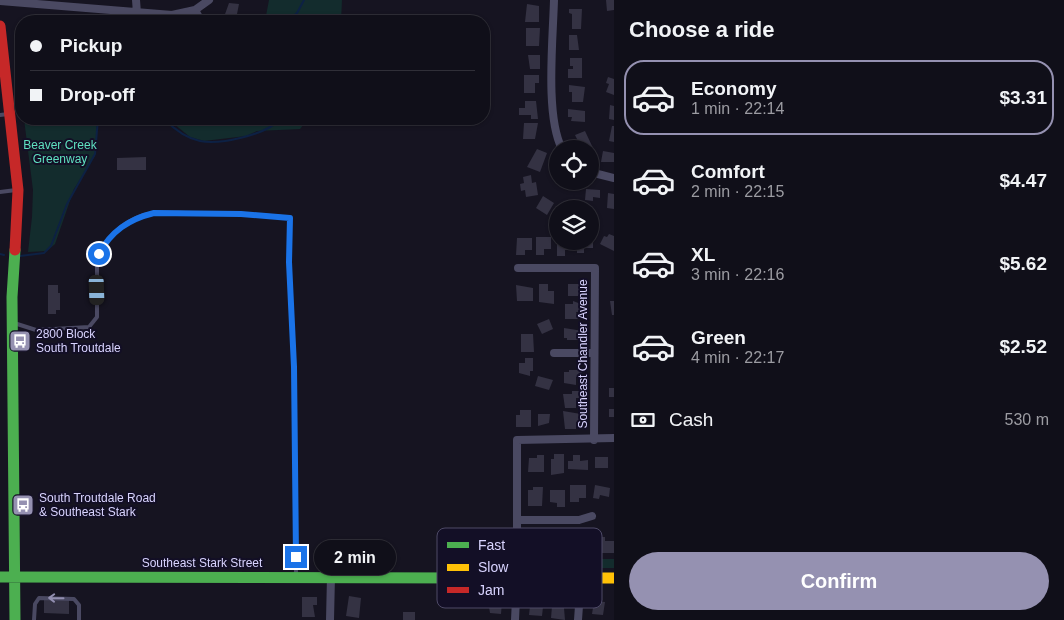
<!DOCTYPE html>
<html lang="en">
<head>
<meta charset="utf-8">
<style>
	:root { --surface:#100f19; --page:#191822; --text:#f1f3f6; --muted:#9c9ca2; --line:#302f38; --accent:#9591b1 }
	body { margin:0; font-family:Helvetica,sans-serif; background:var(--page); color:var(--text); height:100vh; display:flex; flex-direction:column; font-size:19px; white-space:nowrap }
	* { box-sizing:border-box; margin:0 }
	p { font-size:16px; color:var(--muted) }
	.icon { flex:none; width:28px; height:28px; fill:none; stroke:currentColor; stroke-width:2; stroke-linecap:round; stroke-linejoin:round }
	.map { position:relative; flex:1; overflow:hidden }
	.details { display:flex; flex-direction:column; background:var(--surface); width:450px }
	.details>* { flex:none }
	.top-card { position:absolute; left:15px; top:15px; width:475px; height:110px; border-radius:20px; box-shadow:0 1px 4px #0004,0 0 0 1px var(--line); display:grid; align-content:center; height:110px; padding:0 15px; background:var(--surface) }
	.buttons { position:absolute; left:549px; top:140px; display:grid; gap:10px }
	.buttons a { display:grid; place-items:center; width:50px; height:50px; border-radius:50%; background:var(--surface); box-shadow:0 1px 4px #0004,0 0 0 1px var(--line); font-size:25px }
	.end { position:absolute; width:22px; height:22px; margin:-11px; border:6px solid #1a73e8; background:#fff; box-shadow:0 0 0 2px #fff }
	.from { border-radius:50% }
	.bubble { position:absolute; height:35px; border-radius:18px; background:var(--surface); box-shadow:0 1px 4px #0004,0 0 0 1px var(--line); font-size:16px; font-weight:700; line-height:35px; text-align:center }
	.car { position:absolute; width:15px; height:30px; margin:-15px -8px; border-radius:6px; box-shadow:0 0 4px 1px #0007; background:linear-gradient(#222 24%,#8ab4d8 0 40%,#222 0 76%,#8ab4d8 0 86%,#222 0) }
	.top-card b { display:flex; align-items:center; gap:18px; height:48px; font-size:19px }
	.top-card b+b { border-top:1px solid var(--line) }
	.top-card i { width:12px; height:12px; background:var(--text) }
	ul { padding:0; list-style:none }
	li { display:flex; align-items:center; gap:15px; height:75px; margin:0 10px 8px; padding:0 5px; border:2px solid transparent; border-radius:20px }
	li div { flex:1 }
	li b { display:block; font-size:19px }
	li em { font-style:normal; font-weight:700 }
	li.on { border-color:var(--accent) }
	li>.icon { width:45px; height:45px; stroke-width:1.5 }
	h2 { padding:0 15px; font-size:22px; line-height:60px }
	.pay { display:flex; align-items:center; gap:12px; height:55px; padding:0 15px; font-size:19px }
	.pay p { margin-inline-start:auto }
	.cta { display:flex; gap:10px; margin-top:auto; padding:10px 15px }
	.cta a { flex:1; height:58px; border-radius:30px; background:var(--accent); color:#fff; font-size:20px; font-weight:700; line-height:58px; text-align:center }
	main { display:flex; flex:1; min-height:0 }
	.map>svg:first-child { display:block }
	.green { fill:#132c2d }
	.lines { fill:none; stroke-linecap:round; stroke-linejoin:round }
	.stream { stroke:#0d2144; stroke-width:2 }
	.building { fill:#343243 }
	.lane { stroke:#4a4962; stroke-width:4 }
	.street { stroke:#4a4962; stroke-width:8 }
	.fast { stroke:#4caf50; stroke-width:11 }
	.slow { stroke:#ffc107; stroke-width:11 }
	.jam { stroke:#c62828; stroke-width:11 }
	.oneway { stroke:#928eb0 }
	.route { stroke:#1a73e8; stroke-width:6 }
	.labels { text-anchor:middle; stroke-width:4; stroke-linejoin:round; paint-order:stroke }
	.park-label { font-size:12px; fill:#5fe0c0; stroke:#130f26 }
	.poi-label { font-size:12px; fill:#d9d4ff; stroke:#130f26; text-anchor:start }
	.street-label { font-size:12px; fill:#d9d4ff; stroke:#130f26 }
	.key { fill:#130f26; stroke:#4e4a67; stroke-width:1 }
	.key-label { font-size:14px; fill:#d9d4ff }
</style>
</head>
<body>
<main>
<div class="map">
<svg width="614" height="620" viewBox="0 0 614 620">
	<rect width="100%" height="100%" fill="#161421"/>
	<!-- green -->
	<path class="green" d="M269,0H342L341,21H265Z
		M24,119H97L95,156L74,189L55,244L47,251L28,252L32,217L33,190Z
		M168,119H308L300,129L257,131L246,136L204,141L190,137Z
		M524,559H614V568H529L525,565Z"/>
	<g class="lines">
		<!-- stream -->
		<path class="stream" d="M287,21L297,13L304,0
			M164,119C174,129 185,138 200,141C219,145 267,135 280,119
			M0,254L4,255
			M20,256L44,253L51,246L67,204L95,154L98,119"/>
	</g>
	<!-- building -->
	<path class="building" d="M606,0H614V10L607,11Z
		M229,3L239,4L237,14L243,15L242,21H227V17H224Z
		M527,4L539,6V22H525Z
		M569,9H582L581,29H572V14L569,13Z
		M526,28H540L539,46H526Z
		M569,35H577L579,50H569Z
		M528,55H540V69H530Z
		M570,58H582V78H568V69H573V66H570Z
		M524,75H539V83H535V93H524Z
		M608,77L614,79V95L606,92L609,84L606,83Z
		M569,85L585,87L583,102H572V92H569Z
		M525,101H536L538,119H531V115H519V108H525Z
		M610,105L614,106V120L609,119Z
		M568,109L585,111V122L571,121L572,117H568Z
		M524,123H538L535,139H523Z
		M612,126H614V142L609,141Z
		M585,131L593,148L590,150L582,149L575,135Z
		M537,149L547,153L540,172L527,167Z
		M603,151L614,153V162H601Z
		M146,157V170H117V158Z
		M531,175L532,183L536,182L538,195L526,197L525,190L521,191L520,184L524,183L523,177Z
		M586,189L600,190V198L593,197V201L585,200Z
		M608,193L614,194V209L607,208Z
		M543,196L554,203L547,215L536,208Z
		M561,203H569V206L574,207V209H560Z
		M609,234L614,236V251L600,244L604,236L607,237Z
		M536,237H551V249H544V255H536Z
		M590,237H593V248H584V253H577V241H590Z
		M517,238H532V250H525V255H516Z
		M557,241H572V250H565V256H557Z
		M539,284H548V291H554V304L539,302Z
		M568,284H580L582,296H568Z
		M48,285H58V293H60V310H56V314H48Z
		M516,285L533,288V301H517Z
		M573,301L581,304V312H576L578,319H565V304H573Z
		M610,301H614V315H612Z
		M549,319L553,329L542,334L537,324Z
		M564,328L583,331V340H567V338H564Z
		M521,334H533L534,352H521Z
		M525,358H533V371H530V376L519,373V363H525Z
		M569,370H582V377H576V385L564,383V372H569Z
		M538,376L553,380L549,390L535,386Z
		M609,388H614V397H609Z
		M572,391H580V398H576V408H565L563,394H572Z
		M609,409H614V417H609Z
		M520,410H531V427H516V415H520Z
		M563,411L581,414V422H576V429H565Z
		M538,414H550L549,423L538,426Z
		M554,454H564V473L551,475V459H554Z
		M537,455H544V472H528L529,458H537Z
		M573,455H580V461L588,460V470L568,469V461H573Z
		M595,457H608V468H595Z
		M570,485H586V498H579V502H570Z
		M595,485L610,488L609,497L600,495L599,499L593,498Z
		M533,487H543L542,506H528V490H533Z
		M550,490H565V507H557V503L550,502Z
		M594,537H605V541H614V553H593L592,541H594Z
		M349,596L361,598L359,618L346,616Z
		M302,597H317V605H313L315,617H302Z
		M44,600H69V614L44,613Z
		M488,601L502,602L501,614L490,613Z
		M594,601L605,602L603,615L592,614Z
		M530,606L543,607L542,616L529,615Z
		M552,606L564,608L565,620L551,618Z
		M403,612H415V620H403Z"/>
	<g class="lines">
		<!-- lane -->
		<path class="lane" d="M0,115L8,114
			M0,192L16,190
			M14,323L36,330L89,327L97,317V262C104,241 119,224 141,216C156,211 174,213 190,213C224,214 257,214 290,218L289,262L294,367L296,575
			M34,620L35,604L39,598L74,599L79,605V620"/>
		<!-- street -->
		<path class="street" d="M136,0L137,13
			M554,0C553,39 545,116 562,149
			M0,1L172,15L195,10L209,0
			M195,10L201,21
			M590,172L614,178
			M518,268H595L594,440
			M554,353H594
			M517,520H579L592,516
			M330,620L331,576
			M515,620L517,577V440L614,438
			M578,620L581,577"/>
		<!-- fast -->
		<path class="fast" d="M15,250L12,297L15,620
			M0,577L469,578"/>
		<!-- slow -->
		<path class="slow" d="M469,578H614"/>
		<!-- jam -->
		<path class="jam" d="M0,26L18,190L15,250"/>
	</g>
	<!-- one-way arrows -->
	<defs><path id="oneway-shaft" d="M-6 0H5M1.5-3L5.5 0L1.5 3" fill="none" stroke-width="1.6" stroke-linecap="round" stroke-linejoin="round" transform="scale(1.25)"/></defs>
	<use class="oneway" href="#oneway-shaft" transform="translate(56 598) rotate(-179)"/>
	<g class="lines">
		<!-- route -->
		<path class="route" d="M99,254C111,231 129,219 154,213L241,214L290,218L289,262L294,367L296,557"/>
	</g>
	<!-- icons -->
	<defs>
		<g id="bus-square" transform="scale(1.125)"><rect x="-9" y="-9" width="18" height="18" rx="4" fill="#9591b1" stroke="#130f26"/><path d="M-5-6H5V4H4V6H2V4H-2V6H-4V4H-5ZM-3.5-4V0h7V-4ZM-3.5 1.2v1.5H-2V1.2ZM2 1.2v1.5H3.5V1.2Z" fill="#fff"/></g>
	</defs>
	<g fill-rule="evenodd">
		<use href="#bus-square" x="20" y="341"/>
		<use href="#bus-square" x="23" y="505"/>
	</g>
	<g class="labels">
		<!-- park labels -->
		<g class="park-label">
			<text x="60" y="149">Beaver Creek<tspan x="60" dy="14">Greenway</tspan></text>
		</g>
		<!-- poi labels -->
		<g class="poi-label">
			<text x="36" y="338">2800 Block<tspan x="36" dy="14">South Troutdale</tspan></text>
			<text x="39" y="502">South Troutdale Road<tspan x="39" dy="14">&amp; Southeast Stark</tspan></text>
		</g>
		<!-- street labels -->
		<g class="street-label">
			<text transform="translate(583 354) rotate(-90)" y="4">Southeast Chandler Avenue</text>
			<text x="202" y="567">Southeast Stark Street</text>
		</g>
	</g>
	<!-- legend -->
	<rect x="437" y="528" width="165" height="80" rx="8" class="key"/>
	<rect x="447" y="542" width="22" height="6" fill="#4caf50"/>
	<rect x="447" y="564" width="22" height="7" fill="#ffc107"/>
	<rect x="447" y="587" width="22" height="6" fill="#c62828"/>
	<g class="key-label">
		<text x="478" y="550">Fast</text>
		<text x="478" y="572">Slow</text>
		<text x="478" y="595">Jam</text>
	</g>
</svg>
<div class="buttons">
<a><svg class="icon" aria-label="locate" viewBox="0 0 24 24"><circle cx="12" cy="12" r="6"/><path d="M12 2v4M12 18v4M2 12h4M18 12h4"/></svg></a>
<a><svg class="icon" aria-label="layers" viewBox="0 0 24 24"><path d="M12 4l9 5-9 5-9-5zM3 14l9 5 9-5"/></svg></a>
</div>
<i class="end from" style="left:99px;top:254px"></i>
<i class="end" style="left:296px;top:557px"></i>
<div class="bubble" style="left:314px;top:540px;width:82px">2 min</div>
<i class="car" style="left:97px;top:290px;rotate:178deg"></i>
<div class="top-card">
<b><i class="from"></i>Pickup</b>
<b><i></i>Drop-off</b>
</div>
</div>
<section class="details">
<h2>Choose a ride</h2>
<ul>
<li class="on"><svg class="icon" aria-label="car" viewBox="0 0 24 24"><path d="M5 17H2v-5l4-1 3-4h7l3 4 3 1v5h-3M9 17h6M6 11h13"/><circle cx="7" cy="17" r="2"/><circle cx="17" cy="17" r="2"/></svg><div><b>Economy</b><p>1 min · 22:14</p></div><em>$3.31</em></li>
<li><svg class="icon" aria-label="car" viewBox="0 0 24 24"><path d="M5 17H2v-5l4-1 3-4h7l3 4 3 1v5h-3M9 17h6M6 11h13"/><circle cx="7" cy="17" r="2"/><circle cx="17" cy="17" r="2"/></svg><div><b>Comfort</b><p>2 min · 22:15</p></div><em>$4.47</em></li>
<li><svg class="icon" aria-label="car" viewBox="0 0 24 24"><path d="M5 17H2v-5l4-1 3-4h7l3 4 3 1v5h-3M9 17h6M6 11h13"/><circle cx="7" cy="17" r="2"/><circle cx="17" cy="17" r="2"/></svg><div><b>XL</b><p>3 min · 22:16</p></div><em>$5.62</em></li>
<li><svg class="icon" aria-label="car" viewBox="0 0 24 24"><path d="M5 17H2v-5l4-1 3-4h7l3 4 3 1v5h-3M9 17h6M6 11h13"/><circle cx="7" cy="17" r="2"/><circle cx="17" cy="17" r="2"/></svg><div><b>Green</b><p>4 min · 22:17</p></div><em>$2.52</em></li>
</ul>
<div class="pay"><svg class="icon" aria-label="cash" viewBox="0 0 24 24"><path d="M3 7h18v10H3z"/><circle cx="12" cy="12" r="2"/></svg>Cash<p>530 m</p></div>
<div class="cta"><a>Confirm</a></div>
</section>
</main>
</body>
</html>
